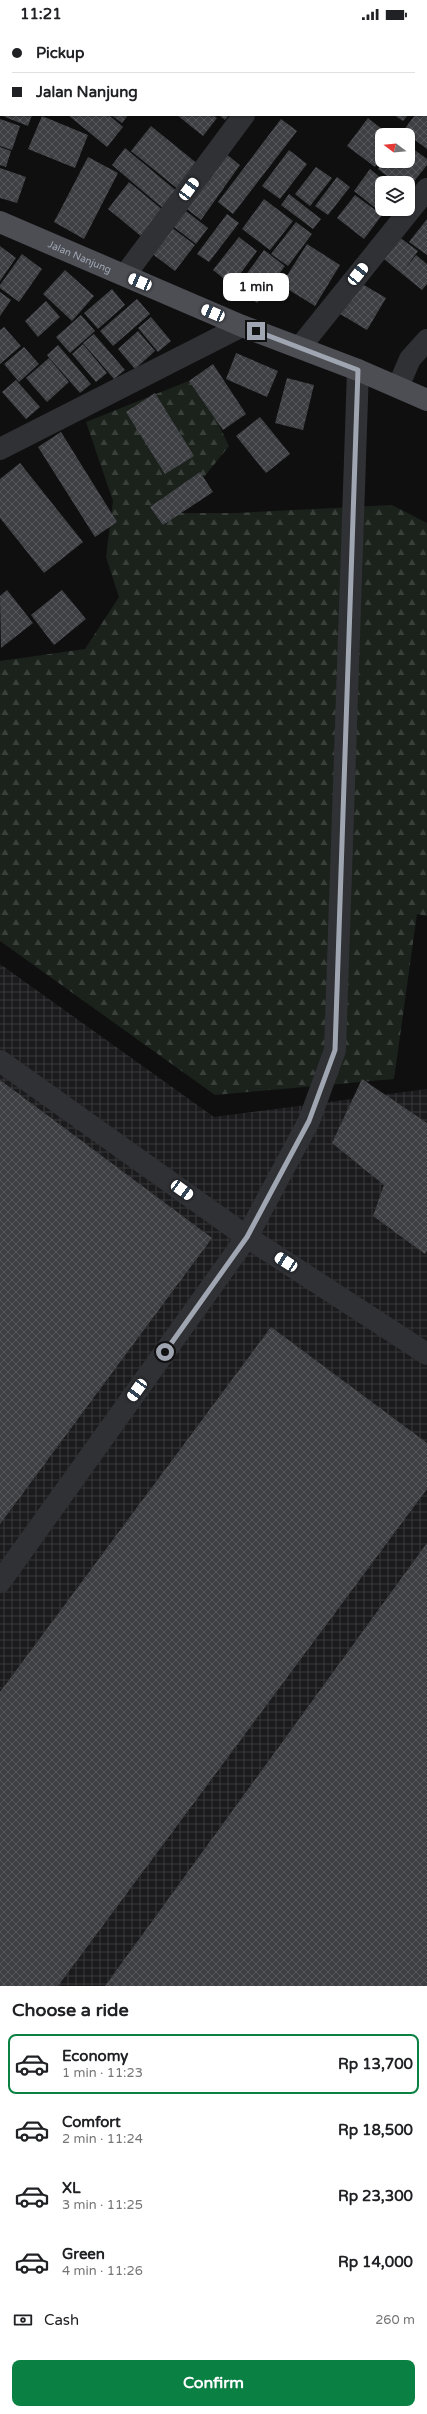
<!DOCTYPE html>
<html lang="en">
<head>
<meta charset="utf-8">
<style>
	:root { --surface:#fff; --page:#f2f2f2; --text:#202124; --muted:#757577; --line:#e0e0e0; --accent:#0b8043 }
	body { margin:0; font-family:"Varela Round",sans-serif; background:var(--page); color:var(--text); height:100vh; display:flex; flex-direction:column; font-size:15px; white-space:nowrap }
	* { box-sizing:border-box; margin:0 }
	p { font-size:13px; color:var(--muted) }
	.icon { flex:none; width:22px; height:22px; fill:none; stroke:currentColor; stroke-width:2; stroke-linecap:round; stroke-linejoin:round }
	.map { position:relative; height:1958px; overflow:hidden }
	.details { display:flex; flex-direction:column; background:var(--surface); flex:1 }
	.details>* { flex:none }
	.hud { position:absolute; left:0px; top:0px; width:427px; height:88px; box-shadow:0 1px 3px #0004; display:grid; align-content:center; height:88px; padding:0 12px; background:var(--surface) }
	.needle { width:26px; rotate:286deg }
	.buttons { position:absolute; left:375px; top:100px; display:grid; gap:8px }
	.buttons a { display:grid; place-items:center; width:40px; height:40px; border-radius:8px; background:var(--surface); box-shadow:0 1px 3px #0004; font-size:20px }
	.end { position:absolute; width:18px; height:18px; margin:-9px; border:5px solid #a0a6b1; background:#111; box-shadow:0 0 0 2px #111 }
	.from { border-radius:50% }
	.bubble { position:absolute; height:28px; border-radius:8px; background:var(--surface); box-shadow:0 1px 3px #0004; font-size:13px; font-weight:700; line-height:28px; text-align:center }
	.car { position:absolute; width:12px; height:24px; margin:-12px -6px; border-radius:5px; box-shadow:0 0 3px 1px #0007; background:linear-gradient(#fff 24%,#345 0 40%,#fff 0 76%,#345 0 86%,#fff 0) }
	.hud b { display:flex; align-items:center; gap:14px; height:38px; font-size:15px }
	.hud b+b { border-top:1px solid var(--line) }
	.hud i { width:10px; height:10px; background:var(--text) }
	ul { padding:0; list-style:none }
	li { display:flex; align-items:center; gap:12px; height:60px; margin:0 8px 6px; padding:0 4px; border:2px solid transparent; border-radius:8px }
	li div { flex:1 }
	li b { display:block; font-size:15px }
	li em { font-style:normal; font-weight:700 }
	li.on { border-color:var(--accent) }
	li>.icon { width:36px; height:36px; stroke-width:1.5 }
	h2 { padding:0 12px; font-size:18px; line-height:48px }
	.pay { display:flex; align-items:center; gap:10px; height:44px; padding:0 12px; font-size:15px }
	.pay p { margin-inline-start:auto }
	.primary-button { display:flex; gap:8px; margin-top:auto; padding:8px 12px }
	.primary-button a { flex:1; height:46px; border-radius:8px; background:var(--accent); color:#fff; font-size:16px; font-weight:700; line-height:46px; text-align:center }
	.status { display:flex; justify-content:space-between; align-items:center; height:28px; padding:0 20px; background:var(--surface); direction:ltr }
	.status svg { height:11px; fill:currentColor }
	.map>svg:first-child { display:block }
	.industrial { fill:url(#industrial-grid) }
	.forest { fill:url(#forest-firs) }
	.building { fill:url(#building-cross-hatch) }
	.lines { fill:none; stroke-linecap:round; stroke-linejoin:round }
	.minor { stroke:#303135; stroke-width:22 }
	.major { stroke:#4c4e54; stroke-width:22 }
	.route { stroke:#a0a6b1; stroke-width:5 }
	.labels { text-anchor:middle; stroke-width:3.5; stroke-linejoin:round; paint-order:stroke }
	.street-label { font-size:10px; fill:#a0a6b1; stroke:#0a0a0b }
</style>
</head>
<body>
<div class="status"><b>11:21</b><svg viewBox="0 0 49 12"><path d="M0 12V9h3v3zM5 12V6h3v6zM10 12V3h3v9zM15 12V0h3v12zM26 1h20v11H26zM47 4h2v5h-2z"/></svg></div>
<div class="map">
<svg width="427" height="1958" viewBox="0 0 427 1958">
	<defs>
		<pattern id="industrial-grid" width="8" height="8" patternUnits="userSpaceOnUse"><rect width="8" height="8" fill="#1b1b1d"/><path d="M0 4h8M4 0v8" fill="none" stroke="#39393b"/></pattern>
		<pattern id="forest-firs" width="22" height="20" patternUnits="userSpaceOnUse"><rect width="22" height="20" fill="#1b221c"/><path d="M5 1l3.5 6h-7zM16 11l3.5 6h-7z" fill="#393f3b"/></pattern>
		<pattern id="building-cross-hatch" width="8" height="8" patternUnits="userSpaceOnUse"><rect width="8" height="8" fill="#3e3f43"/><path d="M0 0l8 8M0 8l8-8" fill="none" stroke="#57585c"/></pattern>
	</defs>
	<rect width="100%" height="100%" fill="#0f0f10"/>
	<!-- industrial -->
	<path class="industrial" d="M0,936L214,1089L427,1061V1958H0Z"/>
	<!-- forest -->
	<path class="forest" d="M196,350L229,418L175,485H236L392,477L427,495V888L417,886L394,1051L215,1067L0,913V633L85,621L119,569L106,529L113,473L86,394Z"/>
	<!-- building -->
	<path class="building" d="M0,87H32L28,98Z
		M68,87H109L123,99L107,119Z
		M111,87H128L122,95Z
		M177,87H213L217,90L203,108Z
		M219,87H229L225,92Z
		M394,87H408L403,93Z
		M415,87H427V121L403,103Z
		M42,88L88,107L75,140L28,121Z
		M368,90L389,107H382V130L375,139L347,118Z
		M0,91L20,98L12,122L0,118Z
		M281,91L297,103L233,186L218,174Z
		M151,98L199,137L179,162L131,123Z
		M408,117L427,131V137L408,161V155H396L378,141L384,133H408Z
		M0,119L11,123L6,139L0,137Z
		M125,120L179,165L165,182L112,137Z
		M289,122L307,136L280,171L262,158Z
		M225,125L240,137L201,192L183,178L201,155L206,159L202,154Z
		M88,129L118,145L84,211L54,194Z
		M316,139L332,150L310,178L295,166Z
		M0,140L26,149L17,175L0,170Z
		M370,141L387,155H382V181H389L384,187L354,163Z
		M337,149L350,159L328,187L315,178Z
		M129,154L164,183L142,209L108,181Z
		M289,166L321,191L313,201L281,177Z
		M355,167L382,187L364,211L337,190Z
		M264,171L293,193L270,222L242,201Z
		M182,180L208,200L196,216L170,196Z
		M227,186L239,195L209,234L197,226Z
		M427,191V227L409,214Z
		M296,194L312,206L288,238L271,226Z
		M171,199L195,217L175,243L151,225Z
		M395,206L418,223L404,242L416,227L427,236V256L422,262L379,227Z
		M239,209L257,223L232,257L213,242Z
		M307,216L340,237L315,278L281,257Z
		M0,218L16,230L0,253Z
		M264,222L285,238L257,275L237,259Z
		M22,226L42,241L19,274L0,260V257Z
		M65,242L94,268L72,293L43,266Z
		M359,254L386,270L367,302L340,286Z
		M112,261L125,277L98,301L84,285Z
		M0,264L11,272L0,288Z
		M137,271L150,286L113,318L100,303Z
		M46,273L60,289L38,309L25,293Z
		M81,287L95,303L70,325L56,309Z
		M151,289L171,313L158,324L138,300Z
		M4,299L21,318L0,336V302Z
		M138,303L155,323L135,341L118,321Z
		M94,306L125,342L114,351L83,315Z
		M83,316L107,345L96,354L72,326Z
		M58,317L91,356L80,365L47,327Z
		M24,319L39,336L19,354L4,336Z
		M236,325L278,343L267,369L226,351Z
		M49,330L69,354L47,374L26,350Z
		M213,336L246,386L223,402L189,353Z
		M287,350L314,357L303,402L275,395Z
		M16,352L40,379L26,391L2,364Z
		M155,365L194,428L165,446L126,384Z
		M260,389L290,426L266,445L236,408Z
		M61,404L117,494L95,509L38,419Z
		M20,435L83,514L44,545L0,490V451Z
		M200,444L213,464L163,497L150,479Z
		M7,562L33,595L1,620L0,568Z
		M62,562L86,591L54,617L31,587Z
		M362,1051L427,1095V1223L425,1226L373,1188L384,1157L332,1115Z
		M0,1052L212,1210L0,1496Z
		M271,1299L427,1415V1461L58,1958H0V1664Z
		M427,1515V1958H105Z"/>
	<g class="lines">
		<!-- minor -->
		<path class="minor" d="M307,1L308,0
			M125,247L244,87
			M300,319L427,161
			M398,359L410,331L427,312
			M0,421L242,298
			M0,1033L247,1209L427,1326
			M0,1554L247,1209L309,1093L335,1022L358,342"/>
		<!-- major -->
		<path class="major" id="s1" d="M0,194L242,298L358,342L427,372"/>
	</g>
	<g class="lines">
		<!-- route -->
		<path class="route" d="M165,1324L247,1209L309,1093L335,1022L358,342L256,303"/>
	</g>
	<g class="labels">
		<!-- street labels -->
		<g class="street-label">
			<text dy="4" stroke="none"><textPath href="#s1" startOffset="87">Jalan Nanjung</textPath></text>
		</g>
	</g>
</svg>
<div class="buttons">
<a><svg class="needle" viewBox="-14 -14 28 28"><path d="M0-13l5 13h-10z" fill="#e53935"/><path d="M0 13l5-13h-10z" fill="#757577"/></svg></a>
<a><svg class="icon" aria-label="layers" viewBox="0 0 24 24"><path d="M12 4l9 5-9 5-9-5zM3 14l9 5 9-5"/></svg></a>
</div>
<i class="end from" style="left:165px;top:1324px"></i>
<i class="end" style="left:256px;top:303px"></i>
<div class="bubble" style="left:223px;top:245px;width:66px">1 min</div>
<i class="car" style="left:189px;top:161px;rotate:36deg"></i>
<i class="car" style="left:358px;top:246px;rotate:39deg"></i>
<i class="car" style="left:140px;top:254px;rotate:293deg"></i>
<i class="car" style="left:213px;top:285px;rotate:293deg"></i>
<i class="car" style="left:182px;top:1162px;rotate:126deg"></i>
<i class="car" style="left:286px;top:1234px;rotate:303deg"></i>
<i class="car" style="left:137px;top:1362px;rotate:216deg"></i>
<div class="hud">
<b><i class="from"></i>Pickup</b>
<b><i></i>Jalan Nanjung</b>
</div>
</div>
<section class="details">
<h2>Choose a ride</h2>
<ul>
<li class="on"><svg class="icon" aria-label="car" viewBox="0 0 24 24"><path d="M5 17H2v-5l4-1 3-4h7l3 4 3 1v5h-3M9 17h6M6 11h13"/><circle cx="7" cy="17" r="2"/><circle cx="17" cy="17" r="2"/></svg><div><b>Economy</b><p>1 min · 11:23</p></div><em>Rp 13,700</em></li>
<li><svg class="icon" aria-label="car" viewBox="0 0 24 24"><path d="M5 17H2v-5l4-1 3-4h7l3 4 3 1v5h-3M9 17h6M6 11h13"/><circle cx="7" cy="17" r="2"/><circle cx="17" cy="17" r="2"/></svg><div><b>Comfort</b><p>2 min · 11:24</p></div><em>Rp 18,500</em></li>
<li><svg class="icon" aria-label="car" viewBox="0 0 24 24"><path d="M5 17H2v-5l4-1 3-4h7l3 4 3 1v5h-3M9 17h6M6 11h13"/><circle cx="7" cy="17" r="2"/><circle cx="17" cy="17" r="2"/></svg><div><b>XL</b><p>3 min · 11:25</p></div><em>Rp 23,300</em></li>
<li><svg class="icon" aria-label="car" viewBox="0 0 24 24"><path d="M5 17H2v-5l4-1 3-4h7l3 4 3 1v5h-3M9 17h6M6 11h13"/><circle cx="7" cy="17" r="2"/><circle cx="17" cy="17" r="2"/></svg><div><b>Green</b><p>4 min · 11:26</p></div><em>Rp 14,000</em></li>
</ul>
<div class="pay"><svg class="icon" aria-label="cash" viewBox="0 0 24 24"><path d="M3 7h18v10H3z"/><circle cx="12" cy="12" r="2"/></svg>Cash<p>260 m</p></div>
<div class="primary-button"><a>Confirm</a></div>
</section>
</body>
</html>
